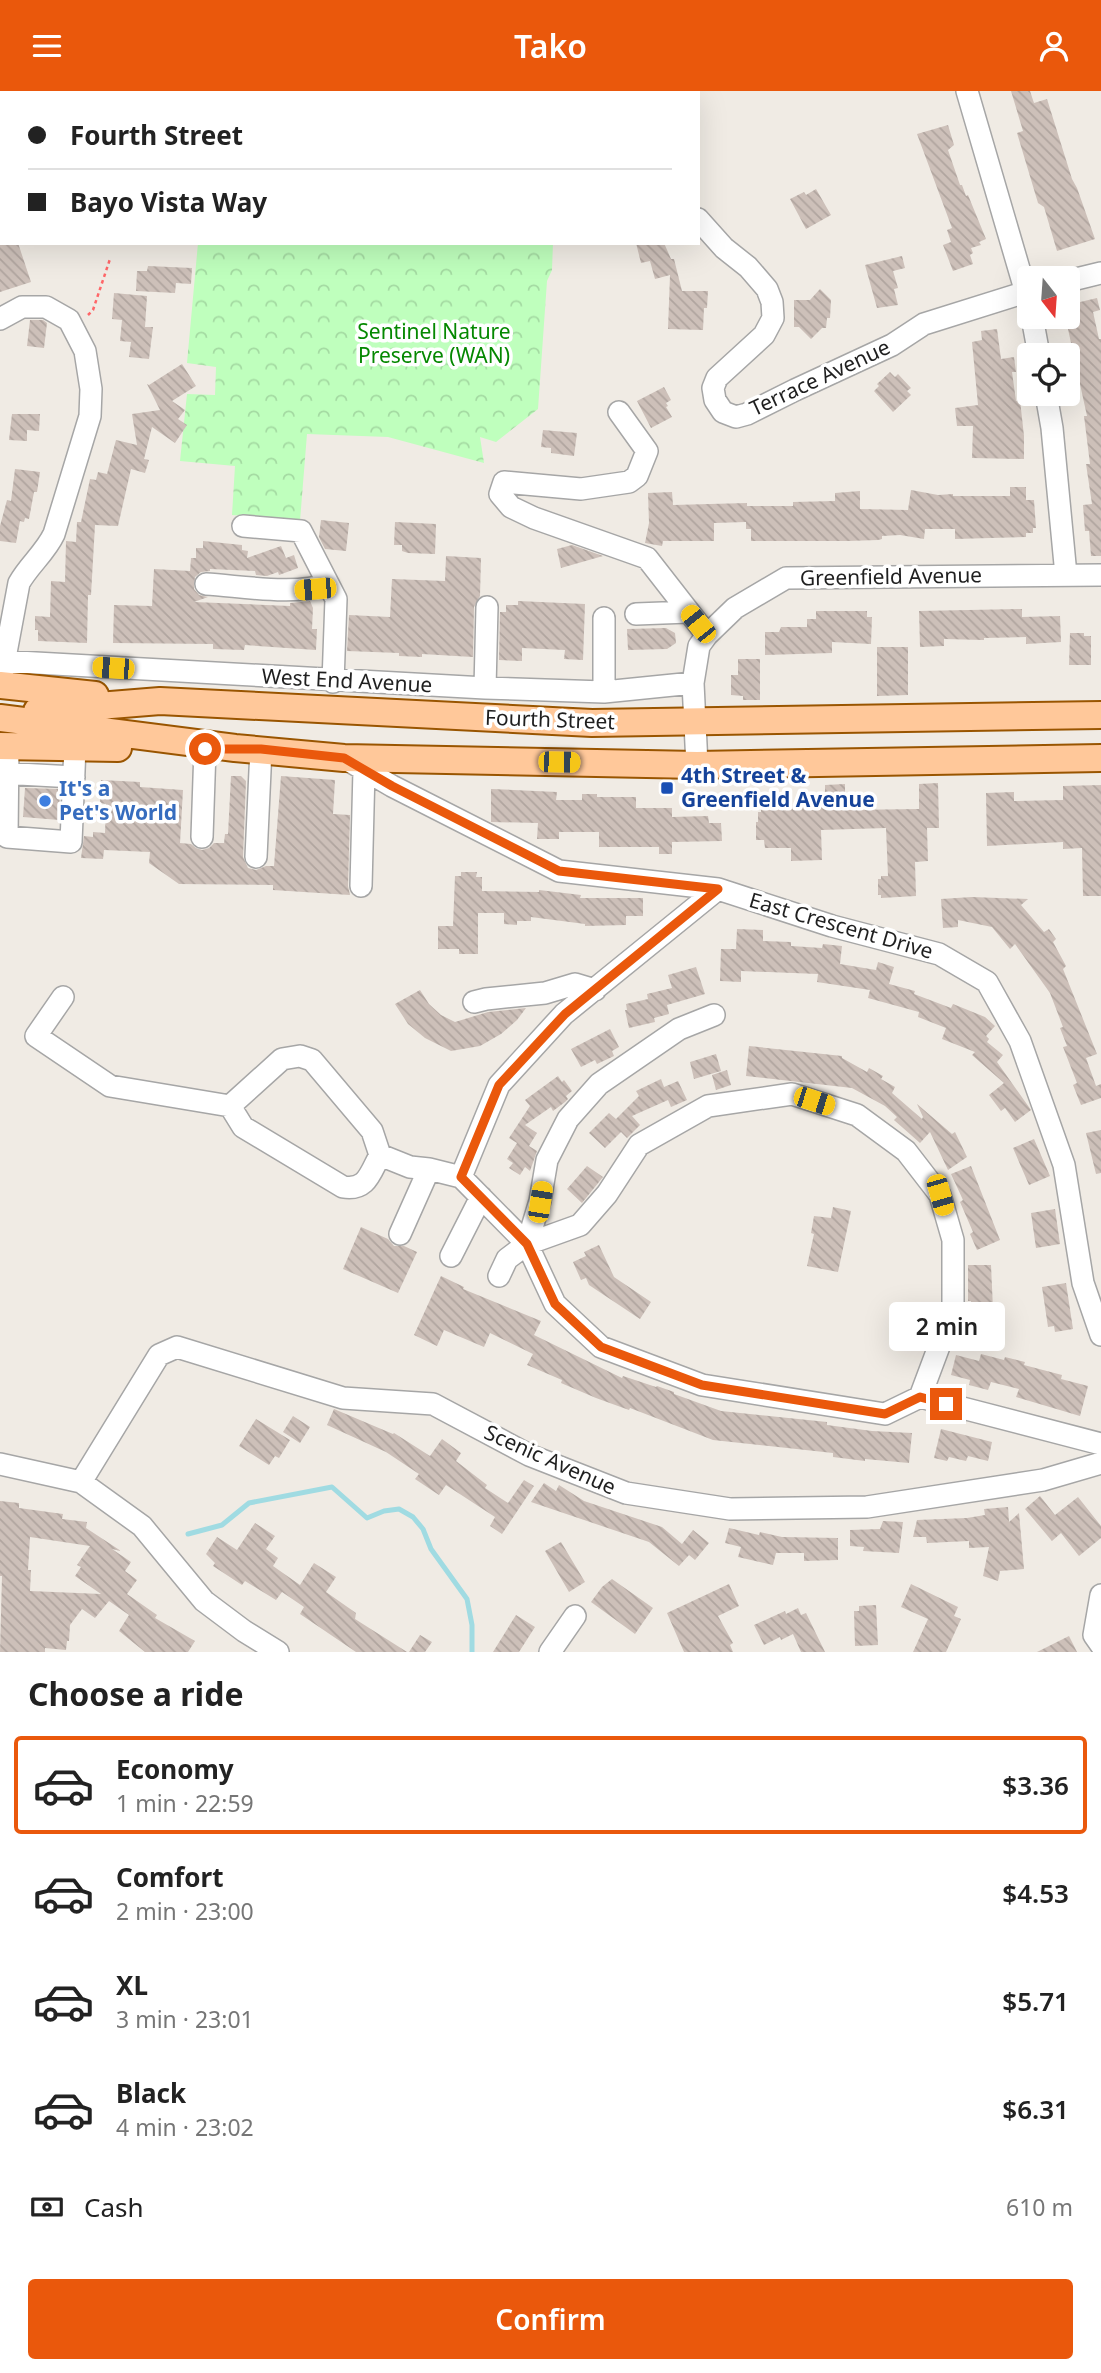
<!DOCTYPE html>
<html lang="en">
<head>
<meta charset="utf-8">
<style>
	:root { --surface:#fff; --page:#f6f6f6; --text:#222; --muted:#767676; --line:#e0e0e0; --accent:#ea580c }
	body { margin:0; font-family:"Noto Sans",sans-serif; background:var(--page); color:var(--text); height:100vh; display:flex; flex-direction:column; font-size:26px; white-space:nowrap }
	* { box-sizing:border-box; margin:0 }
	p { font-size:23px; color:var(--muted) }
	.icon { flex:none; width:38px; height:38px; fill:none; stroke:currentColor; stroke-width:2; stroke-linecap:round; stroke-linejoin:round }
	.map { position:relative; height:1561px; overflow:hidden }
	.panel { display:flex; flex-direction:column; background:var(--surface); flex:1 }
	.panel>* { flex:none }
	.banner { position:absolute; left:0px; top:0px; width:700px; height:154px; box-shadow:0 7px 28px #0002; display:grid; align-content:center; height:154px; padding:0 28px; background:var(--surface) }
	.needle { width:46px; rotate:163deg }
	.tools { position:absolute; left:1017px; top:175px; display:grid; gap:14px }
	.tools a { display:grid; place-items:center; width:63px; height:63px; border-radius:7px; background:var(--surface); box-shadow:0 7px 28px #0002; font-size:35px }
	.end { position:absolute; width:32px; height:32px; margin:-16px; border:9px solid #ea580c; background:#fff; box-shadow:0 0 0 4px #fff }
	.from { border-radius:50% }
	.bubble { position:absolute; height:49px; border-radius:7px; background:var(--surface); box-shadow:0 7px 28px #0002; font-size:23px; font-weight:600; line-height:49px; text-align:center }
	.car { position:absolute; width:21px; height:42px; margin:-21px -10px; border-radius:9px; box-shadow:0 0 5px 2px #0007; background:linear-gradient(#f5c518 24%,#345 0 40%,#f5c518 0 76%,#345 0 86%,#f5c518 0) }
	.banner b { display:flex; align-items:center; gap:24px; height:66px; font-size:26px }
	.banner b+b { border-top:2px solid var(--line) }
	.banner i { width:18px; height:18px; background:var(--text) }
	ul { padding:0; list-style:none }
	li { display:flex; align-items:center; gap:21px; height:98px; margin:0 14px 10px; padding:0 14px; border:4px solid transparent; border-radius:7px }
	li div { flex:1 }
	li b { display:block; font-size:26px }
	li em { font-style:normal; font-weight:600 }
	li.on { border-color:var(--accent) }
	li>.icon { width:63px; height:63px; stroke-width:1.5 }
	h2 { padding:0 28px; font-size:32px; line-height:84px }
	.pay { display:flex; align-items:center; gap:18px; height:77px; padding:0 28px; font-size:26px }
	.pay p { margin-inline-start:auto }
	.cta { display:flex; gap:14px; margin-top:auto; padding:14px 28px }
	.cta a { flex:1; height:80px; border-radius:7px; background:var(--accent); color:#fff; font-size:28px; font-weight:600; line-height:80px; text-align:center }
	header { display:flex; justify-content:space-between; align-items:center; height:91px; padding:0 28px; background:var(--accent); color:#fff; font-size:32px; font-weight:600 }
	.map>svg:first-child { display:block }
	.park { fill:url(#park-crowns) }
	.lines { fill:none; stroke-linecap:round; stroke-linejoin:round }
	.stream { stroke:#a0dbe2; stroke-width:5 }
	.building { fill:url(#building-back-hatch); fill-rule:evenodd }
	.minor-casing { stroke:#a6a6a6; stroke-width:24 }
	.major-casing { stroke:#950; stroke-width:30 }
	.path { stroke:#ff6668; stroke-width:2.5; stroke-dasharray:3.5 3.5; stroke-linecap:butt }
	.minor { stroke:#fff; stroke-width:21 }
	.major { stroke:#ffc89a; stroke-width:26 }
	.route { stroke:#ea580c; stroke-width:9 }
	.transit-dot { fill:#1a4fb4; stroke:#fff; stroke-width:2.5 }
	.shop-dot { fill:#3f7fe0; stroke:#fff; stroke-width:2.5 }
	.labels { text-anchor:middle; stroke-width:7; stroke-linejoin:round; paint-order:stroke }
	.park-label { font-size:21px; fill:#058801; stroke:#fff }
	.street-label { font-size:21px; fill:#1f1f1f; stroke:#fff }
	.transit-label { font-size:21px; font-weight:bold; fill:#164399; stroke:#fff; text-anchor:start }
	.shop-label { font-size:21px; font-weight:bold; fill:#366cbe; stroke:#fff; text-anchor:start }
</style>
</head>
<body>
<header><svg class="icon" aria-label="menu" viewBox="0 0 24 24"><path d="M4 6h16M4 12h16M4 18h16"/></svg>Tako<svg class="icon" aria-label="person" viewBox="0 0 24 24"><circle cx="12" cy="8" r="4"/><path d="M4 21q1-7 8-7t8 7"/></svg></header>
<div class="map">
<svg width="1101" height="1561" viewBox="0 0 1101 1561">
	<defs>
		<pattern id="park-crowns" width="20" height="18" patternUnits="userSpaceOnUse" patternTransform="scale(1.75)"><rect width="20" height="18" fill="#bfffbd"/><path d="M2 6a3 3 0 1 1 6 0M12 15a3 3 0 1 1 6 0" fill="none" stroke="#a4daa2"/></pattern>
		<pattern id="building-back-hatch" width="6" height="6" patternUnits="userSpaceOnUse" patternTransform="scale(1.75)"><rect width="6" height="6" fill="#cdc0b9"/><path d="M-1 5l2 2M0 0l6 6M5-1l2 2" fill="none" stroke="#b0a59f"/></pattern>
	</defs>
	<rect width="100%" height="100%" fill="#f0ebe4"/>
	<!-- park -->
	<path class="park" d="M211,0H576L577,2H211Z
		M198,152H553L552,179L547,190L538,318L496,351L480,346L484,372L388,346L307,343L300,430L232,424L235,375L180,370L187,303L215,304L216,276L187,272Z"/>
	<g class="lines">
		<!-- stream -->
		<path class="stream" d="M188,1443L222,1434L249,1412L332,1396L367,1427L384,1420L399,1418L413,1426L423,1438L431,1458L467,1508L472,1534V1561"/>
	</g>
	<!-- building -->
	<path class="building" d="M1011,0H1030L1034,12L1047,8L1072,88L1077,97L1095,148L1057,160L1044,116L1038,112L1017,42L1023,40Z
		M948,34L954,54L948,59L960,94H962L966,105L968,104L986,148L979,151L981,154L971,157L973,162L970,164L973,173L953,180L943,154L951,151L947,139L952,137L917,43Z
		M816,98L831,124L806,138L790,108L804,101L806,104Z
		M0,152H18L31,191L0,201Z
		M636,152H664L671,168H674L682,200H708L707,217H704L703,239L668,238L670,184L655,188L650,170L641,172Z
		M902,165L905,177L893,180L898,197L894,198L898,214L877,217L865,174Z
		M148,175L192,177L191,193L176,192L175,202L136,200L137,180H147Z
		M820,198L831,209L830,227H827L826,237H822L811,248L799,236H794V209H810Z
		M114,202L147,205L145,236H153L149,268L129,266L131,251L120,250L122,229L112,228Z
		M1097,207L1100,219L1093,221L1099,248H1101V465H1091L1089,440H1085L1083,414L1092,413L1086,373H1090L1084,325H1087L1066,229L1068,218L1077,216L1076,212Z
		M30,229H43L47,232L44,257L27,255Z
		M997,238L1001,268L1014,266L1016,281H1012L1016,310L1020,309L1024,345V368L972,367L973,335H957L955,317L978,314L972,251L982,249L981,240Z
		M182,273L196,295L172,310L185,319L178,328L187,334L175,352L152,336L144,368L149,369L145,382L131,378L118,435L95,434L91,504H88L87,552L38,550V539H35V525L50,526L51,490L65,491L66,450L76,451L77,431H81L90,388L96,389L98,381L107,383L116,349L137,354L132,323L160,319L147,293L149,294Z
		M890,281L895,286L898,283L911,297L907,300L911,304L893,321L874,300L879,295L877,293Z
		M664,296L671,309L666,312L668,315L666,316L672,326L651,337L637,310Z
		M12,323H40L39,340L27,339V350L9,349Z
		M543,339L577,342L574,365L551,362V357L541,356Z
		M15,378L40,381L37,401H34L29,428L25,427L24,431L20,430L16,452L0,450V435L7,409L11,410Z
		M1010,396H1026V409H1034L1036,437H1033V442H1026V446L955,448V438H925L924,448L900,444L882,445V448L878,449L848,450H751V438H746V431L714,432V450H663L662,455L645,452L649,432L648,402L672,401L673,414L747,412V415H793V411L835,410V402L860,400V418L908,419L911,399L938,404L953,403V405H1010Z
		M321,429L349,432L346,460L325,458L319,446Z
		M395,431L436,433L435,463L408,462L402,460V454H394Z
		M203,450L242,454V459L248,460L247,467L281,455L286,467L294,464L298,477L279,484L278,481L267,485L256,484L255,480L210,478V480L201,481L195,486L194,498L199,504L208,506L194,511L290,515V512L310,510L313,517L312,538H317L316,559L245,554L244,559L213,558V553L113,552L114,514L152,515L154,478L190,480L191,467H196V457H203Z
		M572,454L603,465L561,477L557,458Z
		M446,465L481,467L480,505L474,516L473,566L422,563V566L399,565V562L347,560L349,524L390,526L392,488L445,490Z
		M518,510L585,513L583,569L564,568L565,559L522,557V570L499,569L500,521H506V514H518Z
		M1022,518V526L1060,525L1061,551L1026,553V546L984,547V549L944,548V555L920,556L919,520Z
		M816,520H867V526H872L871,553L832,551V562L765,564V541H779L781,536H807V528H816Z
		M666,537L675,542L676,552L667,558L628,559L627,538Z
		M1070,542H1084V545H1091V574H1069Z
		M877,556H908V604L877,605Z
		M738,568H760V609H743V605L731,604V584H738Z
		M231,685H241L246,690L243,766L248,777L256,779L266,775H274L281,685L335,689L333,723L350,724L348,795L350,804L273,799V794L179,793L149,772L150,761L104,759L103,768L81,767L84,745L93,746V741L105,742L106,713L100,712L101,689L140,691V696L183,699L180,752L191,753L196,757L202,759L209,757L214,752H224L225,743H228Z
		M938,692L939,737H927L928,770L915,771L916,805L881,807V804H878V788H881V785H888L886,737L821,739L822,769L791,770V757H765L764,749H756V731H758V721H761V715L825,714V694L845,693V719L919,718V693Z
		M1101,694V805H1083L1082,757L1063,758V751L987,755L986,702L1014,701V710L1063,709V695Z
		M25,697L60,698L59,729L23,726Z
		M491,698L557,701L556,709H582V703H597V706H636V717H672V726L708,725L709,732H721L722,750L672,751V763H659V756H599V741H559V748H537L538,732L491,731Z
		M461,781H477L476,786H482V800L539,801V799L581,804L580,807H643V825H626V834L585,835V833L531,826V830H517V834L504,833V822H478V863H459V858H438V835H453L455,785H461Z
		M972,806L1028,808L1021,814L1044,841L1049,838L1056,848L1053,851L1066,875L1063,878L1097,963L1086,967L1096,995L1101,993V1007L1081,1014L1073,994L1077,992L1063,956L1067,955L1060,937L1063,936L1050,902L1015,853L1010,858L992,836L958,829V836L943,837L941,808Z
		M737,838L763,839V850L791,851V855L822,857L823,853L842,855L840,873L876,879L878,871L894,876L889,893L915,900L914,903L951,917L953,913L985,926L995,935L986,945L989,948L987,951L1003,964L997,971L1031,1019L1015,1031L1005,1017L1001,1020L989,1004L1004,992L972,964L975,961L942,948L946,937L918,926L919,921L868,907L870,899L817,891L818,883L741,880V891L720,890L721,858H736Z
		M696,876L705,903L667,914L669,923L654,927L655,931L629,937L625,919H627L626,913L648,908L647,903L672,897L668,884Z
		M420,899L429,913L441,924L455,931L488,921L526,917L517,929L501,943L480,955L451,960L425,947L408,933L395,913Z
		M610,938L619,956L612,960L614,965L597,973L595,969L581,976L571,958Z
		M749,955L842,965V967L867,981L869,977L883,985L881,988L895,996L892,1002L922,1028L923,1026L917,1013L952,1043L955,1041L967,1066L948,1079L930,1041L920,1052L894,1029L897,1026L885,1015L852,997L746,985Z
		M716,963L721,980L694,988L690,971Z
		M727,979L731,994L716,999L712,984Z
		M558,985L562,991L564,989L572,1000L566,1005L568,1008L565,1011L553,1020L551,1016L525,1034L537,1042L529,1055L537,1060L530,1080L525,1076L520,1084L509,1077L513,1072L507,1068L517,1052L509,1047L530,1015L525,1009Z
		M661,988L664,996L678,990L687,1009L671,1016L668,1009L632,1025L640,1034L627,1047L621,1041L605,1057L589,1042L609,1022L616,1028L639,1005L636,1000Z
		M1101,1039V1082L1096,1083L1086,1042Z
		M1034,1048L1050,1085L1029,1094L1013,1057Z
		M587,1075L603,1086L582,1112L567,1098Z
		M971,1075L1000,1149L977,1159L970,1143L973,1141L960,1111L963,1109L951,1083Z
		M833,1116L851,1120L838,1181L807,1175L814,1143L811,1142L814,1125L831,1127Z
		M1055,1118L1060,1153L1036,1157L1031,1122Z
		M361,1136L388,1148L394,1155H404L417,1161L398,1202L343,1178Z
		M599,1154L614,1186L651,1211L640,1228L589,1194L586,1187L581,1189L573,1171L586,1165L584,1161Z
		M968,1174H991L993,1218L990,1219V1226H971V1210H968Z
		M441,1185L464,1196L463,1198L541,1230L534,1244L622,1287L623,1285L656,1296L657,1295L674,1301V1303L721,1320L827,1331V1334L872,1340L912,1342L909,1372L865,1368V1370L833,1366V1362L713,1349L630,1317L629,1319L596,1307L561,1292L562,1289L527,1274L533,1263L490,1242L484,1256L444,1239L437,1255L414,1244Z
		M1066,1192L1073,1238L1055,1241L1054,1235L1048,1236L1042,1196Z
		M981,1263L1004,1269L1005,1266L1025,1271L1024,1274L1062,1284L1061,1288L1088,1295L1080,1325L1016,1306L1019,1298L991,1291L988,1299L969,1294L970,1289L951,1284L956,1264L979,1270Z
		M334,1318L393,1343L394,1342L430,1365L442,1348L461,1362L456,1370L487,1394L485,1397L508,1412L524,1389L534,1395L502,1443L490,1435L495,1426L446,1394L439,1404L415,1388L419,1383L386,1361L327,1334Z
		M293,1325L310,1336L300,1352L283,1341Z
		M256,1328L290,1349L279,1367L275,1365L269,1374L239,1355Z
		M941,1338L992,1351L988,1370L968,1365L966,1370L949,1366L947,1370L934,1367Z
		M544,1392L556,1400L559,1394L584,1410L662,1436L682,1453L693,1439L709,1452L695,1469L689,1464L679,1475L649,1451L531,1411Z
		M1040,1405L1055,1424L1078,1406L1101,1435V1447L1079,1465L1061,1442L1052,1450L1025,1418Z
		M0,1410L19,1412V1417L63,1423L62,1428L87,1431L86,1437L121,1460L112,1458L131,1471L125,1480L137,1489L127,1503L157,1524L155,1527L195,1550L188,1561H145L119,1540L129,1524L109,1510L95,1527L82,1518L70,1534L69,1550H67L66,1559L45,1557V1561H0L2,1485H0ZM30,1446L90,1455L77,1474L81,1476L75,1485L101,1503L30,1500L31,1479H28Z
		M1008,1416L1009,1431L1019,1422L1024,1478L1000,1480L998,1490L983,1485L989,1456L969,1457V1450L927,1452L926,1446H913L917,1429L967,1427L985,1424L984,1418Z
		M883,1430L903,1431L899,1462L863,1460L864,1456L850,1455V1439L880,1438Z
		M255,1432L275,1445L266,1458L278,1467L273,1475L300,1494L314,1472L336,1486L326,1501L356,1522L355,1528L407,1561H356L300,1523L304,1516L282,1501L276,1509L245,1490L242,1494L213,1475L215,1472L206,1463L217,1446L237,1459Z
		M729,1437L759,1444L760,1441L782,1446L838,1447V1469L804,1470V1462H776L773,1474L738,1466L741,1456L725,1452Z
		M561,1451L585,1491L569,1501L545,1460Z
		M612,1488L653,1517L635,1543L591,1511L602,1496Z
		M729,1493L739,1515L718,1525L733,1552L730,1554L733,1561H684L667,1522Z
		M911,1493L958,1516L954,1525L961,1528L946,1561H913L928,1528L901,1516Z
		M876,1514L878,1554L855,1555L854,1520H859V1515Z
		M798,1517L801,1524L806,1522L825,1561H801L793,1543L781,1549L780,1546L764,1554L754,1534L785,1520L786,1523Z
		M516,1524L535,1536L519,1561H493Z
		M420,1544L432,1551L425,1561H409Z
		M1069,1545L1077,1561H1037Z"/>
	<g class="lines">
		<!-- minor casing -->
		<g class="minor-casing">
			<path id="minor" d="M577,0L578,2
				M967,0L1029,212
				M0,128L2,127
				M698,128L724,157L748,176L767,198L772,211L773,227L764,244L717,287L713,297L715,309L723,321L736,326L747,323L795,299L892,254L924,233L1029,200
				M1068,190L1101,182
				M1032,226L1039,264
				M0,228L22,216H46L69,229L85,260L91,298L90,325L54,443C45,462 29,474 19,492L2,583
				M1046,303L1052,337L1066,484
				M619,321L647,360L637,385L629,391L581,398L504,391L500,403L511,416L534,427L647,467L707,544
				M243,435L301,440L336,508L333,591
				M206,493C241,495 296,505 328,493
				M636,523L689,521
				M604,527V601
				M0,570L485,597L604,601L693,592
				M485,597L487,516
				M8,655L7,746L71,751L75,656
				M344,667L392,695L559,780L718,798L832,835L939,863L987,891L1020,950L1064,1074L1083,1192L1101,1244
				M697,674L693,592L699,555L707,544L735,517L786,487L1101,484
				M0,682L74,686
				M202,746L205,658
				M256,766L261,658
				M361,795L364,679
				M63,906L36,945L110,995L230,1015
				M474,911L486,908L545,902L575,893L595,899
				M300,965L312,969L372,1040L380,1064C370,1082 367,1100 343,1096L243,1036L230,1015L282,968Z
				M380,1064L410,1076L429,1078L461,1086L527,1153L555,1213L601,1256L702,1294L885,1323L920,1306L1101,1353
				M461,1086L499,994L564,923L718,798
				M400,1143L429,1078
				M527,1153L540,1110L547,1069L568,1028L599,993L679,938L714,924
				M451,1165L481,1106
				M499,1185L507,1168L527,1153L580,1134L607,1103L639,1054L708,1015L792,1003L857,1024L906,1060L940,1104L953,1149V1218L920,1306
				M0,1373L81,1391L142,1435L204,1510L244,1540L278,1561
				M81,1391L159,1264L177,1256L343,1307L433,1313L529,1364L626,1402L730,1418L867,1416L1043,1389L1101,1372
				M1101,1504L1094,1544L1101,1554
				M550,1561L575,1525"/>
		</g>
		<!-- major casing -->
		<g class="major-casing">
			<path id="major" d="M0,594L95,604
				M37,620L160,610L592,632L1101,624
				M0,627L235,657L344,667L697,674L1101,667
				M0,655L118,657"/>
		</g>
		<!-- path -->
		<path class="path" d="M88,224L93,219L110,168"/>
		<!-- minor -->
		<use href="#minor" class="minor"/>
		<!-- major -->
		<use href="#major" class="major"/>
	</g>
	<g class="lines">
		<!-- route -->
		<path class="route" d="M205,658H261L344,667L392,695L559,780L718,798L565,923L499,994L461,1086L527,1153L555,1213L601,1256L702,1294L885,1323L920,1306L946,1313"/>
	</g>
	<!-- markers -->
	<rect class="transit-dot" x="660" y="690" width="14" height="14" rx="3.5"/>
	<circle class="shop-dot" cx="45" cy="710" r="7"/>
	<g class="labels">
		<!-- park labels -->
		<g class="park-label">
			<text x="434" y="248">Sentinel Nature<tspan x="434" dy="24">Preserve (WAN)</tspan></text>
		</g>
		<!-- street labels -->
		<g class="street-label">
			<text transform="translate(820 287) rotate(-25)" y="7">Terrace Avenue</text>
			<text transform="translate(891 486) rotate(-1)" y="7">Greenfield Avenue</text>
			<text transform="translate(347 590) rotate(3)" y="7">West End Avenue</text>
			<text transform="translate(550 629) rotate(2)" y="7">Fourth Street</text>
			<text transform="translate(841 835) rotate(16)" y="7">East Crescent Drive</text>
			<text transform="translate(550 1369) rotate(24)" y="7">Scenic Avenue</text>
		</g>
		<!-- transit labels -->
		<g class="transit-label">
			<text x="681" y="692">4th Street &amp;<tspan x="681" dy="24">Greenfield Avenue</tspan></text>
		</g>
		<!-- shop labels -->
		<g class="shop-label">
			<text x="59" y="705">It's a<tspan x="59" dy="24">Pet's World</tspan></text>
		</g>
	</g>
</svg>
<div class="tools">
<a><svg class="needle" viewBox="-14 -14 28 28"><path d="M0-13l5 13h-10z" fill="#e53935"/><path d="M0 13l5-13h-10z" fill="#767676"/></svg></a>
<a><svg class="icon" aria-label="locate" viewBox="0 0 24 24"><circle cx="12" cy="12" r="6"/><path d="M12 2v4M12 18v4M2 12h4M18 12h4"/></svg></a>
</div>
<i class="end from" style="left:205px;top:658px"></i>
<i class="end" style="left:946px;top:1313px"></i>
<div class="bubble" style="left:889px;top:1211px;width:116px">2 min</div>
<i class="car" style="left:315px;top:498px;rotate:265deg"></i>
<i class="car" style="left:698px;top:533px;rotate:321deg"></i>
<i class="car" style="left:113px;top:577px;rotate:274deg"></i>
<i class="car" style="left:559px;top:671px;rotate:91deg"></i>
<i class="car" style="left:814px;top:1010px;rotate:108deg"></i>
<i class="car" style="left:940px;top:1104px;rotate:164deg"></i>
<i class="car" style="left:540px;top:1111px;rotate:9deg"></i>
<div class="banner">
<b><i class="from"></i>Fourth Street</b>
<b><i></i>Bayo Vista Way</b>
</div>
</div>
<section class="panel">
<h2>Choose a ride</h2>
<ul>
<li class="on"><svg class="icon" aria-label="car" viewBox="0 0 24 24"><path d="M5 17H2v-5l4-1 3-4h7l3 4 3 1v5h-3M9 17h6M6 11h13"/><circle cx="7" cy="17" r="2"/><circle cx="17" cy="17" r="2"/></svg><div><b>Economy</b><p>1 min · 22:59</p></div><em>$3.36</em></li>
<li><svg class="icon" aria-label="car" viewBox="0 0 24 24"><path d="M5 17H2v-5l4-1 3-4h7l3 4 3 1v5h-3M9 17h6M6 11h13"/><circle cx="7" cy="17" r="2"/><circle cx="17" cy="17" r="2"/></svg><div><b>Comfort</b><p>2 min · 23:00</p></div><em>$4.53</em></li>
<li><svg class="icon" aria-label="car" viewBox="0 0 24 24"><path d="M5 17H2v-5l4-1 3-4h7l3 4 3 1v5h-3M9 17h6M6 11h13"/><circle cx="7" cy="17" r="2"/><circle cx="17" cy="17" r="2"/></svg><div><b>XL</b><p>3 min · 23:01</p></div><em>$5.71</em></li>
<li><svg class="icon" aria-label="car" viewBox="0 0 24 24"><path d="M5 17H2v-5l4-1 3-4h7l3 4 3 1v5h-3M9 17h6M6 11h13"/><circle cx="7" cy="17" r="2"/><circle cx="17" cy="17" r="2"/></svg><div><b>Black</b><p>4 min · 23:02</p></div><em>$6.31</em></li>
</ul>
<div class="pay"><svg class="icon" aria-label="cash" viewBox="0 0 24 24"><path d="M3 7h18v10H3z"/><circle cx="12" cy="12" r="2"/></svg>Cash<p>610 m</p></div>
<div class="cta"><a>Confirm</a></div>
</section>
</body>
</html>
